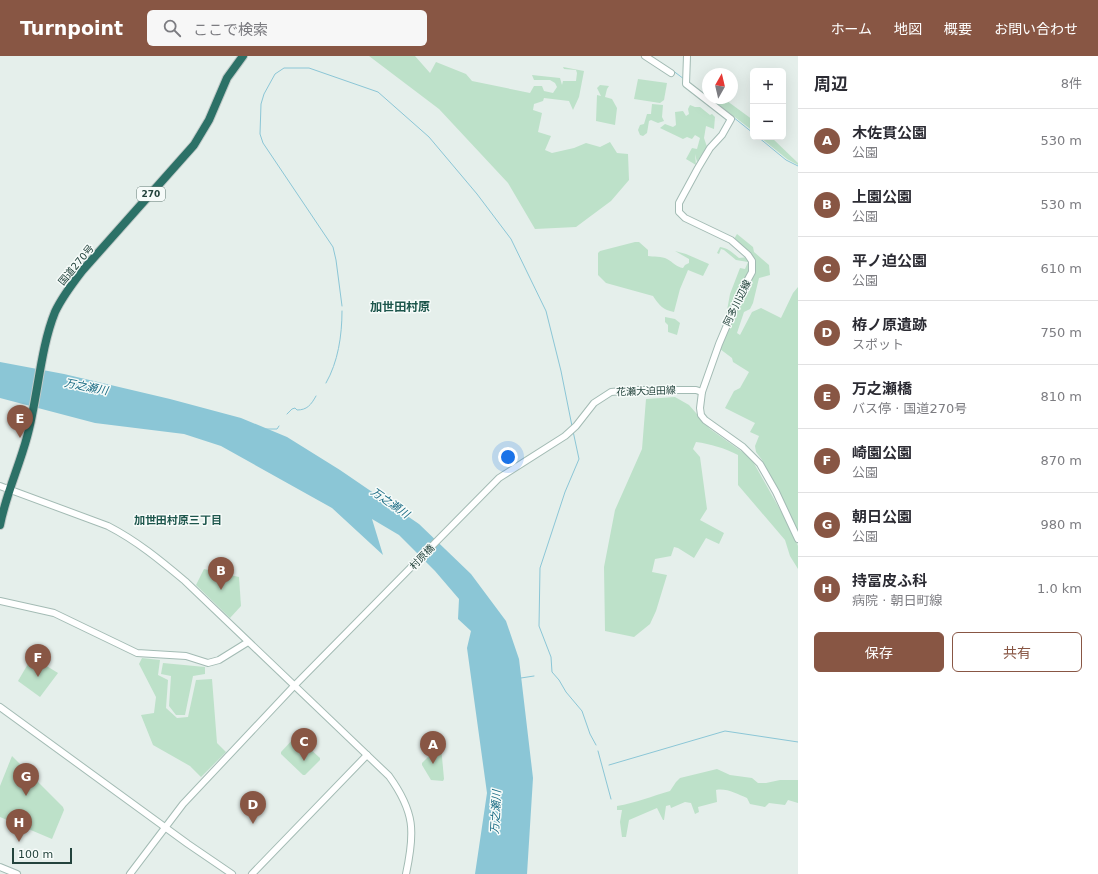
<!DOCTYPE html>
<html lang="ja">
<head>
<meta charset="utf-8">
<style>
	body { margin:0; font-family:"DejaVu Sans","Noto Sans JP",sans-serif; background:#f7f7f7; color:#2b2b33 }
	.controls { position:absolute; right:12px; top:12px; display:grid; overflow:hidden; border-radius:6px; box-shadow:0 4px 16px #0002 }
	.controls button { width:36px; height:36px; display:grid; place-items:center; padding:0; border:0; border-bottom:1px solid #e1e1e2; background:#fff; color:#2b2b33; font:20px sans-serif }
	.compass { position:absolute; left:702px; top:12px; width:36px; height:36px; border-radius:50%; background:#fff; box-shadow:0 4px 16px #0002; rotate:8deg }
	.scale { position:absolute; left:12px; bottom:10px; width:60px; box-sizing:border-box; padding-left:4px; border:2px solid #23433c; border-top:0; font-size:11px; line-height:14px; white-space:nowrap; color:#23433c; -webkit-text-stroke:3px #f6fbf9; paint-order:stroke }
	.you { position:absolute; left:508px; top:401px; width:14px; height:14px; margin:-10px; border:3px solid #fff; border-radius:50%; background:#1a73e8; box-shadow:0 0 0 6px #1a73e833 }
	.badge { display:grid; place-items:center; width:26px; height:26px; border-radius:50%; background:#885644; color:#fff; font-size:13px; font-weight:700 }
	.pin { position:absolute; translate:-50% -33px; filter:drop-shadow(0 1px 2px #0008) }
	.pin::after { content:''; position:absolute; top:21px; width:14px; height:12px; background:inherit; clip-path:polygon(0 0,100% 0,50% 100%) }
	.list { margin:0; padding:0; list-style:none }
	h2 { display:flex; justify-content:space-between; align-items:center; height:52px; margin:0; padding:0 16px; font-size:17px }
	h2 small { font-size:13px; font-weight:400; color:#7c7c81 }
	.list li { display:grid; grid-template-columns:26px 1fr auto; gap:12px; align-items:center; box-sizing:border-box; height:64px; padding:0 16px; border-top:1px solid #e1e1e2 }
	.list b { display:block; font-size:15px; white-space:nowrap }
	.list p { margin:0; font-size:13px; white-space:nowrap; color:#7c7c81 }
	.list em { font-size:13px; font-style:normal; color:#7c7c81 }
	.actions { display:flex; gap:8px; padding:12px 16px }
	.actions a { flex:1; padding:9px 0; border:1px solid #885644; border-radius:6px; text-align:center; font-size:14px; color:#885644 }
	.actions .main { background:#885644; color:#fff }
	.icon { flex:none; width:22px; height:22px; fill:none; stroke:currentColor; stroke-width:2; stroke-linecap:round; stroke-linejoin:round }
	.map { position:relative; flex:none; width:798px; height:818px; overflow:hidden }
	header { display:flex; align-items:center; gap:24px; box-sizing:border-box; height:56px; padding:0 20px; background:#885644; color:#fff }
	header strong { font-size:19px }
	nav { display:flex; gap:22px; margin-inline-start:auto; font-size:14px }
	.search { width:280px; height:36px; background:#f7f7f7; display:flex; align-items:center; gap:10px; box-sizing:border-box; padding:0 14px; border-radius:6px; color:#7c7c81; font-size:15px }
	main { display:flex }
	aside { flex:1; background:#fff }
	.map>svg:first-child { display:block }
	.green { fill:#bde1c9 }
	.water { fill:#8bc6d6 }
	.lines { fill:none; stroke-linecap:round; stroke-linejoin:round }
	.stream { stroke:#8bc6d6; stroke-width:1 }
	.secondary-casing { stroke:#a3bbb4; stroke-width:8 }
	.highway-casing { stroke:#c1cac8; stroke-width:10 }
	.secondary { stroke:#fff; stroke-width:6 }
	.highway { stroke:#2c7167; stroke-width:8 }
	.labels { text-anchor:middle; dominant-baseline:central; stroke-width:3; stroke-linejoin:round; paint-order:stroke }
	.shield { fill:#f6fbf9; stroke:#627a75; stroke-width:1 }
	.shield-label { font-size:9px; font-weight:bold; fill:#23433c }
	.street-label { font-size:10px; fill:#23433c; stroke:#f6fbf9 }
	.water-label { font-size:11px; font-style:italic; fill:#186a83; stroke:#f6fbf9 }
	.neighbourhood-label { font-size:11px; font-weight:bold; fill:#1d564c; stroke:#f6fbf9 }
	.quarter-label { font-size:12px; font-weight:bold; fill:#1d564c; stroke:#f6fbf9 }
</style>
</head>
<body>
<header>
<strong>Turnpoint</strong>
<div class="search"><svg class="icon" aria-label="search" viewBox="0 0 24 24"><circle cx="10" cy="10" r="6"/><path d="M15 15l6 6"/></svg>ここで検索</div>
<nav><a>ホーム</a><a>地図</a><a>概要</a><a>お問い合わせ</a></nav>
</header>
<main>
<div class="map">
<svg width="798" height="818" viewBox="0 0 798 818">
	<rect width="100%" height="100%" fill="#e5efeb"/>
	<g class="green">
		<path d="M369 0H415L430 17 436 6 466 18 472 25 530 37 534 30H542L544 35 553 37 557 31 555 27 550 24H534L532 19 560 22 562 29 563 25H576L577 17 576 14 564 13 563 11 584 15 579 41 573 54 569 45 544 42 543 45 534 48 533 54 542 57 538 76 551 80 545 94 552 97 574 92 586 87 600 91 610 86 617 97 628 98 629 124 611 145 576 171 535 173 508 127 439 53Z"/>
		<path d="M638 23 667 27 664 44 660 47 634 43Z"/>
		<path d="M600 29 609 30 607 33 605 41 612 43 617 52 615 69 596 65 597 39 601 40 597 32Z"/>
		<path d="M710 42H723L753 64V75Z"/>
		<path d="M652 48 663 49 662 61 664 65 658 67 651 64 649 65 647 77 643 80 640 79 638 74 640 69 644 68 647 58H651Z"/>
		<path d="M690 49 695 51H700L710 59 712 58 715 61 714 73 706 70 704 82 707 91 697 106 695 98 696 109 686 103 692 92 697 93 700 82 695 79 692 83 687 81 683 83 660 72 665 68 673 71 676 69 675 56 683 55 686 60 689 58 688 53Z"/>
		<path d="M760 81H771L798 107V109L787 103Z"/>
		<path d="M737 178 753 191 754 196 769 209 770 219 759 222 753 247 750 253 744 256 737 277 740 279 752 256 761 252 781 262 793 237 798 231V477L786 449 762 404 756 396 755 390 759 380 750 376 755 367 725 352 734 335 740 332 749 316 733 306 732 302 720 293 730 238 740 212 745 213 748 206 736 204 724 194 721 193 719 198 717 197 720 191C728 192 733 197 739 202L748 201 749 197 734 183Z"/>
		<path d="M635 186H639L648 194V200C653 201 662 200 667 203 673 206 676 211 683 212L685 209 689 207V203L675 195 686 198 709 208 703 220 688 214 680 233 674 256C663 254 659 249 653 240L606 227 598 219V197L600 195Z"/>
		<path d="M665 261 675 263 680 267 677 279 668 276V269L665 266Z"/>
		<path d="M675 341 689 349 710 373 751 402 792 475 798 490V513L790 500 785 484 738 429V399C724 392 711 388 696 386L693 393 700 401 707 453 700 464 724 477 719 488 706 482 694 502 678 492 674 491 671 500 655 503 652 516 667 519 656 555 650 568 634 581 605 575 604 511 615 454 642 393 646 343Z"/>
		<path d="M204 513 239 521 241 550 230 562 196 529Z"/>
		<path d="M32 601 58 617 40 641 18 625Z"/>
		<path d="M142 602 160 604 158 619 168 624 166 652 177 662 188 661 196 624 212 623 217 687 226 696 201 721 190 710 153 689 141 659 154 657 156 641 139 608Z"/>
		<path d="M163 607 205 611V618L193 620 185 659H176L169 650 171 620 161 618Z"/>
		<path d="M295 681H297L320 702V704L305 719H303L281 698V696Z"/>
		<path d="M439 690H441L444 723 443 725 431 724 422 709V707Z"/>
		<path d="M12 700 63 751 64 754 52 783 0 761V730Z"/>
		<path d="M717 713 730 719 752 722 758 727H766L780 724H798V747L788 744 785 749 769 747 765 751 750 748 747 742C737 738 727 732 716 734L717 746 698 751 699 756 695 758 691 747 685 746 671 752 670 749 666 750 664 764H663L657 752 629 764 626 781H622L620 766 622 754H617V750C636 747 652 740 670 735L676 726 680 722Z"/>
	</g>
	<path class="water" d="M0 306 64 318 170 343 241 362 287 381 340 414 419 468 471 518 506 565 519 603 533 722 527 818H475L487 737 467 592 471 575 458 563 459 543 435 515 399 479 372 463 383 499 332 452 221 390 184 378 95 367 0 342Z"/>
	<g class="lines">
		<g class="stream">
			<path d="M651 0 664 9"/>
			<path d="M672 14 684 23"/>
			<path d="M733 61 753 77"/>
			<path d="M758 81 786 104 798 110"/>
			<path d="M342 250 336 204 333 191 263 87 260 78 261 48 264 38 275 18 284 12H309L378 36 429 81 477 138 511 183 546 255 561 315 572 370"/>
			<path d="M326 327C338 306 342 280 342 255"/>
			<path d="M287 358 292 353 295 352 297 354C307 354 311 349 316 340"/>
			<path d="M266 373H277L279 370"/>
			<path d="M573 375 579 403 565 436 540 512 539 570 551 601 552 616 559 624 566 636 582 655 590 678 596 689"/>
			<path d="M521 622 534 620"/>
			<path d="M598 695 611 743"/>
			<path d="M609 709 725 675 798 686"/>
		</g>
		<defs>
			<g id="secondary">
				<path d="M645 0 671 17"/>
				<path d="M687 0 686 28 731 63 722 79 710 92 698 112 679 147V156L685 162 731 184 748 199 752 205V216L741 236 719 288 702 336 700 352 701 359 705 364 743 391 760 408 776 436 798 483"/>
				<path d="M0 430 108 470C137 485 160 504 185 525L389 720C415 756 415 776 406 818"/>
				<path d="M0 545 54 557 137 597 186 600 208 607 219 604 248 586"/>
				<path d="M0 651 188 788 232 818"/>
				<path d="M0 811 17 818"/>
				<path d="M130 818 183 748 294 630 499 422 565 380 576 370 594 347 611 336 633 334H696L702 336"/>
				<path d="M252 818 367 699"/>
			</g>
			<path id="highway" d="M0 469C6 438 19 411 27 381 38 341 40 293 55 256 62 241 72 228 82 215L194 89 209 64 227 22 243 0"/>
		</defs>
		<use href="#secondary" class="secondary-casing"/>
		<use href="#highway" class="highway-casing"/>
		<use href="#secondary" class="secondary"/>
		<use href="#highway" class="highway"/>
	</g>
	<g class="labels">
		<rect class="shield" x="137" y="131" width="28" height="14" rx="3"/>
		<g class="shield-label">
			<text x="151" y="138">270</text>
		</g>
		<g class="street-label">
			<text transform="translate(76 209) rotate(-50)">国道270号</text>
			<text transform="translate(737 247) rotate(-64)">阿多川辺線</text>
			<text transform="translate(646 335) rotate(-2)">花瀬大迫田線</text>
			<text transform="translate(422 501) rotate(-46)">村原橋</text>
		</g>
		<g class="water-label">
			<text transform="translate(86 331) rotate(11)">万之瀬川</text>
			<text transform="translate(390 447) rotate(35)">万之瀬川</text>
			<text transform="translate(496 756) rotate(-87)">万之瀬川</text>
		</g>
		<g class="neighbourhood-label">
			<text x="178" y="464">加世田村原三丁目</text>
		</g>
		<g class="quarter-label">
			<text x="400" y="251">加世田村原</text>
		</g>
	</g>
</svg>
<div class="controls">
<button>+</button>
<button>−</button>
</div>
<svg class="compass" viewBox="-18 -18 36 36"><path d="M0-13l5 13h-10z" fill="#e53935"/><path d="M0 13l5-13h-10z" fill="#7c7c81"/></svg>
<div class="scale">100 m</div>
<div class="you"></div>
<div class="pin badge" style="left:433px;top:708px">A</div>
<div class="pin badge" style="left:221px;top:534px">B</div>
<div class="pin badge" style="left:304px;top:705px">C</div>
<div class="pin badge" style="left:253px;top:768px">D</div>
<div class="pin badge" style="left:20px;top:382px">E</div>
<div class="pin badge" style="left:38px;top:621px">F</div>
<div class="pin badge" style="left:26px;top:740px">G</div>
<div class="pin badge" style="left:19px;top:786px">H</div>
</div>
<aside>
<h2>周辺<small>8件</small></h2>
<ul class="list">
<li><span class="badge">A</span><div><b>木佐貫公園</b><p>公園</p></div><em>530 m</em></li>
<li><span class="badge">B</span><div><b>上園公園</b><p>公園</p></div><em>530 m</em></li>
<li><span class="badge">C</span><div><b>平ノ迫公園</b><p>公園</p></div><em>610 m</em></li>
<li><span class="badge">D</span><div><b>栫ノ原遺跡</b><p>スポット</p></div><em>750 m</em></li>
<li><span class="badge">E</span><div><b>万之瀬橋</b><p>バス停 · 国道270号</p></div><em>810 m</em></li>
<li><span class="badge">F</span><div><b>崎園公園</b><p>公園</p></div><em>870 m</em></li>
<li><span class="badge">G</span><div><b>朝日公園</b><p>公園</p></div><em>980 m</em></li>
<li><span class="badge">H</span><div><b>持冨皮ふ科</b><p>病院 · 朝日町線</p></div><em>1.0 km</em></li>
</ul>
<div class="actions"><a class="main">保存</a><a>共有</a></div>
</aside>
</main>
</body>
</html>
